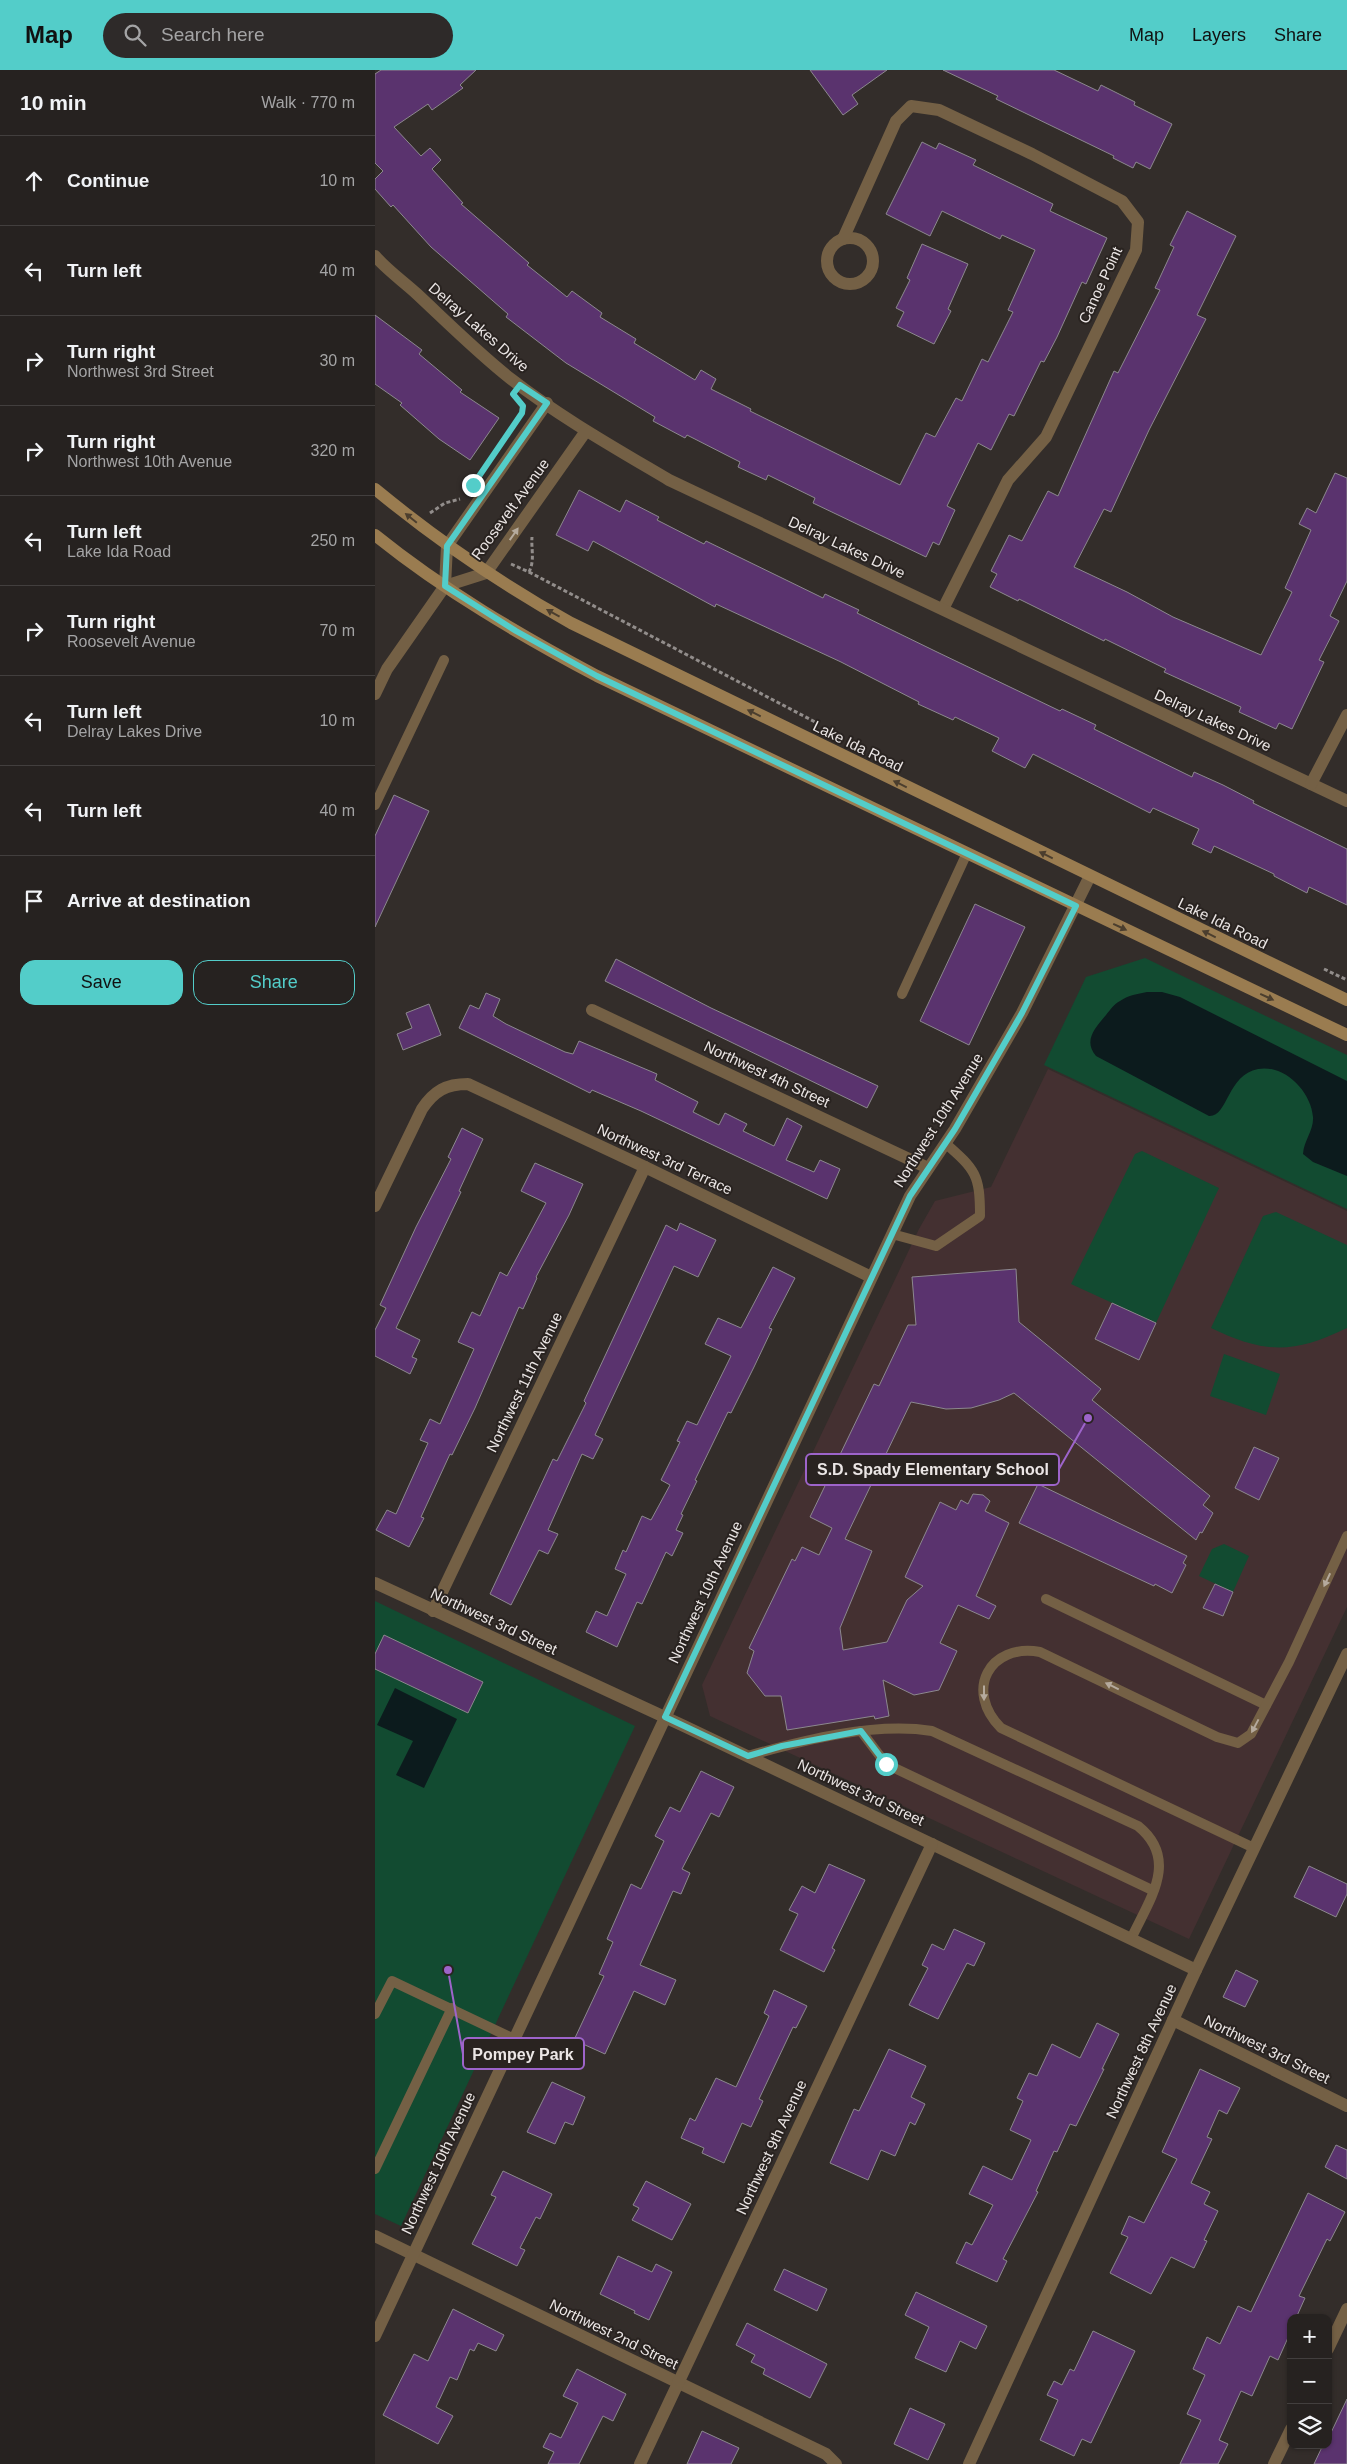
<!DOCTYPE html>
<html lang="en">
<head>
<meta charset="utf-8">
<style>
	body { margin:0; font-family:Arial,sans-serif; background:#2e2a29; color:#f1f3f6 }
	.controls { position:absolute; right:15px; bottom:15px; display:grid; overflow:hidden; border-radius:10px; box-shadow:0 1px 4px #0004 }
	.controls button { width:45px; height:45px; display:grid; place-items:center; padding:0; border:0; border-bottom:1px solid #423f3e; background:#262220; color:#f1f3f6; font:25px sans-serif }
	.stop { position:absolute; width:15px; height:15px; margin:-11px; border:4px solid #53cdc9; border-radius:50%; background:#fff }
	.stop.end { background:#53cdc9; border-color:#fff; box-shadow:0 1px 5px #0008 }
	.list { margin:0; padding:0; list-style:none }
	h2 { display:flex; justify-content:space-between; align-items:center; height:65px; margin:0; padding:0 20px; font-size:21px }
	h2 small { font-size:16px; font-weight:400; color:#a4a4a5 }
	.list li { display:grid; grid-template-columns:32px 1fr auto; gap:15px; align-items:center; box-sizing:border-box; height:90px; padding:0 20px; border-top:1px solid #423f3e }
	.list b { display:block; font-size:19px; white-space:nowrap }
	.list p { margin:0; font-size:16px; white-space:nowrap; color:#a4a4a5 }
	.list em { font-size:16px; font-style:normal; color:#a4a4a5 }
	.actions { display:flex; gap:10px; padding:15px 20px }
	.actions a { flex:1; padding:11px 0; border:1px solid #53cdc9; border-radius:15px; text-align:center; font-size:18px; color:#53cdc9 }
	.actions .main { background:#53cdc9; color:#111 }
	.icon { flex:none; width:28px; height:28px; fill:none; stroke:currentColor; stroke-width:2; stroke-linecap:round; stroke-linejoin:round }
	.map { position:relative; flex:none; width:972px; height:2394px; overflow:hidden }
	header { display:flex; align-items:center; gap:30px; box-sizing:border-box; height:70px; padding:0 25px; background:#53cdc9; color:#111 }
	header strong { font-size:24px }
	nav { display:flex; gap:28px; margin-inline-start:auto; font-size:18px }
	.search { width:350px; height:45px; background:#2e2a29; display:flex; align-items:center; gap:12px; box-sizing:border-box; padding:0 18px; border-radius:28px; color:#a4a4a5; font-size:19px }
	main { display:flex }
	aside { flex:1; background:#262220 }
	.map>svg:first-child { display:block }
	.education { fill:#443031 }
	.green { fill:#124b31 }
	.water { fill:#0c1b1d }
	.building { fill:#5a336e; stroke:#8c888e }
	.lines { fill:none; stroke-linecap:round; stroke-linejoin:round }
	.path { stroke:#928d8b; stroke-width:3; stroke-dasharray:4 2.5; stroke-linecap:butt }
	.lane { stroke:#746045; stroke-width:10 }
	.street { stroke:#746045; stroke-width:12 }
	.secondary { stroke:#9a7c50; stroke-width:12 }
	.oneway { fill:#4b3e2e }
	.oneway2 { fill:#b5aa9d }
	.route { stroke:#53cdc9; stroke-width:6 }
	.labels { text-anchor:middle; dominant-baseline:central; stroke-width:4; stroke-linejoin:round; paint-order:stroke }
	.street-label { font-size:15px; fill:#ebe6e5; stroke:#292320 }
	.leader { fill:none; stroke:#9d64ca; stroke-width:2 }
	.callout-dot { fill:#9d64ca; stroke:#292320; stroke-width:2 }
	.callout { fill:#292320; stroke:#9d64ca; stroke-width:2 }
	.callout-label { font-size:16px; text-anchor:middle; font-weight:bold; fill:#ebe6e5 }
</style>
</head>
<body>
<header>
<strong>Map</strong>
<div class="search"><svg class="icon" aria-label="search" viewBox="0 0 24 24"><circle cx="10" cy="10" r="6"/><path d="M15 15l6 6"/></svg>Search here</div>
<nav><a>Map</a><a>Layers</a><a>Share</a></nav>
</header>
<main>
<aside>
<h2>10 min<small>Walk · 770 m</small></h2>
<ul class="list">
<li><svg class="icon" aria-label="ahead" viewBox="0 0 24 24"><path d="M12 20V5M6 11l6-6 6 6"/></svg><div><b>Continue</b></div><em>10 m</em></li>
<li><svg class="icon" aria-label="left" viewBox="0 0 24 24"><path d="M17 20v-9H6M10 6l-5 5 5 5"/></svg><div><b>Turn left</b></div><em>40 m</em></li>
<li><svg class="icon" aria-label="right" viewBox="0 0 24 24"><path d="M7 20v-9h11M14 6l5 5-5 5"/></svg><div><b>Turn right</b><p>Northwest 3rd Street</p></div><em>30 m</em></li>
<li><svg class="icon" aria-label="right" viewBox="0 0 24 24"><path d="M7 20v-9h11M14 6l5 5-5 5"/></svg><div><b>Turn right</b><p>Northwest 10th Avenue</p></div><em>320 m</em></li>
<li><svg class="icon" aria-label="left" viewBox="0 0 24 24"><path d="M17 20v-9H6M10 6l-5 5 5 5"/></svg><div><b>Turn left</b><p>Lake Ida Road</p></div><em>250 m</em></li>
<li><svg class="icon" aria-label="right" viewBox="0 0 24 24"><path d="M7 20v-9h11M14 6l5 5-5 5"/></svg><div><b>Turn right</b><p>Roosevelt Avenue</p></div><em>70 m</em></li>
<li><svg class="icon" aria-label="left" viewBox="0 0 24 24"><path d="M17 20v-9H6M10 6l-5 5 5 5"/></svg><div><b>Turn left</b><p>Delray Lakes Drive</p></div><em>10 m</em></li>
<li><svg class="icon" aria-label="left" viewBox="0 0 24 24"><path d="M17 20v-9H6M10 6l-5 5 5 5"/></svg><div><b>Turn left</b></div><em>40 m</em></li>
<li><svg class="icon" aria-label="arrive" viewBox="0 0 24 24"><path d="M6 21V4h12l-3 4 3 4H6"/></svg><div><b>Arrive at destination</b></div></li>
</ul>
<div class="actions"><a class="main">Save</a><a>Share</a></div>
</aside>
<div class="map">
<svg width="972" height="2394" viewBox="0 0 972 2394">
	<rect width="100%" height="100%" fill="#332d2a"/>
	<path class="education" d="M673 999 972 1141V1537L814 1869 335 1646 327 1615 544 1159 560 1131 616 1117Z"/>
	<g class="green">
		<path d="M770 888 972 985V1139L669 995 711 907Z"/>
		<path d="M767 1081 844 1118 781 1253 696 1214 760 1084Z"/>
		<path d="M901 1142 972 1175V1258C918 1284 890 1284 836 1258L888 1146Z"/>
		<path d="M849 1284 905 1304 891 1345 835 1326Z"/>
		<path d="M849 1474 874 1486 858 1522 824 1506 837 1479Z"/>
		<path d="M0 1531 260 1656 26 2156 0 2144Z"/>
	</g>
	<g class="water">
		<path d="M772 922H787L805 927 972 1011V1106L938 1092 928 1084C929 1070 939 1060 938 1047 936 1022 910 994 883 999 852 1005 853 1047 834 1046L721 986C708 971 720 958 731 945 735 940 739 934 745 931 754 925 762 924 772 922Z"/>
		<path d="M20 1618 82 1649 49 1718 21 1705 38 1671 2 1655Z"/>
	</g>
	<g class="building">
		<path d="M6 0H101L85 15 88 18 57 40 53 34 19 57 46 86 55 78 66 90 57 99 88 133 86 134 154 193 152 195 192 227 197 221 227 243 225 247 261 269 259 273 320 310 326 300 341 309 336 319 376 339 375 341 525 415 551 363 560 367 581 328 587 331 607 289 613 292 638 242 633 240 660 180 627 165 625 169 567 141 555 166 511 144 547 72 561 79 564 73 601 90 598 95 678 134 675 141 732 168 711 214 707 212 682 267 669 292 666 291 639 346 634 344 616 380 603 373 572 436 580 440 564 475 558 472 551 487 438 433 440 428 393 405 391 410 363 397 365 392 312 365 310 368 278 351 280 347 191 293 131 247 133 244 56 177 18 135 16 137 0 119V109L8 101 0 93V4Z"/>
		<path d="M435 0H512L477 25 483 34 468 45Z"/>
		<path d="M568 0H679L723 21 726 15 760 32 759 35 797 54 775 99 761 92 758 98 738 88 739 86 621 29 623 26Z"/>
		<path d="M812 141 861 166 822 245 831 249 774 360 736 442 729 439 699 497 752 522 798 547 886 585 917 522 910 518 936 460 924 454 932 438 941 443 960 403 972 408V511L955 546 964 551 944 590 949 592 917 659 904 653 901 659 864 642 866 637 789 602 791 599 730 569 729 571 644 529 643 531 615 517 622 504 616 501 634 465 647 471 673 421 683 426 739 301 743 303 785 220 780 218 799 177 795 175Z"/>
		<path d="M547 174 593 194 573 239 576 241 559 274 522 256 529 242 521 238 535 210 532 208Z"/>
		<path d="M0 245 47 280 44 284 87 320 85 322 124 348 95 390 64 369 25 335 27 333 0 314Z"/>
		<path d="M204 420 245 442 251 430 284 447 282 450 329 474 331 471 448 528 450 524 484 540 482 543 562 582 685 641 687 639 721 655 719 659 817 707 819 702 848 715 879 731 878 733 972 779V835L934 817 932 823 899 806V804L839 776 836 783 817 774 824 759 778 738 775 743 658 684 650 698 617 681 624 668 580 647 578 650 543 634 544 632 466 592 341 534 340 537 218 471 213 481 181 465Z"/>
		<path d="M19 725 54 741 0 857V766Z"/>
		<path d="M600 834 650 857 594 975 545 951Z"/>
		<path d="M241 889 336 938 503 1016 492 1038 230 911Z"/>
		<path d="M111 923 125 929 118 946 131 954 190 982 198 984 204 971 282 1004 280 1010 323 1032 318 1042 344 1055 350 1043 372 1054 368 1061 399 1076 412 1048 427 1056 411 1090 439 1102 445 1090 465 1099 452 1129 266 1041 217 1020 215 1023 84 958 95 935 104 939Z"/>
		<path d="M54 934 66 965 28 980 22 964 37 958 31 943Z"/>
		<path d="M87 1058 108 1069 84 1121 86 1122 21 1258 45 1270 37 1287 42 1289 35 1304 0 1286V1260L11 1238 5 1235 41 1157 76 1089 73 1087Z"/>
		<path d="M160 1093 208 1114 194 1145 161 1207 162 1208 148 1239 144 1237 100 1338 77 1385 75 1384 46 1447 49 1448 34 1477 1 1460 12 1440 21 1444 53 1373 45 1370 55 1349 65 1354 99 1279 83 1272 97 1242 105 1246 125 1202 132 1206 171 1133 146 1121Z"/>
		<path d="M305 1153 341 1170 323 1207 299 1196 220 1365 228 1369 218 1389 207 1384 173 1460 183 1464 173 1484 164 1480 136 1535 115 1524 178 1389 182 1391 211 1333 209 1331 291 1155 302 1161Z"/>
		<path d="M398 1197 420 1208 394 1258 397 1259 379 1297 356 1343 353 1342 320 1410 322 1411 306 1444 308 1445 301 1460 308 1463 297 1486 291 1482 267 1534 262 1532 242 1577 211 1562 221 1541 232 1546 251 1504 240 1499 248 1480 251 1482 267 1446 276 1450 295 1415 286 1410 305 1372 302 1371 312 1351 322 1355 356 1286 330 1274 343 1248 366 1258Z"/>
		<path d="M641 1199 644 1252 726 1319 717 1330 835 1426 828 1435 838 1443 827 1463 825 1462 821 1470 639 1323 624 1330 596 1338 571 1339 536 1332 470 1469 497 1481 465 1558 468 1580 512 1572 532 1530 548 1516 530 1507 565 1432 581 1440 586 1430 593 1434 598 1424 608 1425 615 1431 610 1441 634 1453 601 1526 621 1536 614 1549 583 1535 565 1573 582 1581 564 1620 539 1625 508 1610 514 1646 500 1649 499 1646 412 1660 406 1626H390L372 1603 379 1581 374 1578 417 1489 420 1491 427 1477 444 1485 457 1458 435 1447 499 1314 504 1316 533 1255H541L537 1207Z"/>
		<path d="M737 1233 781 1253 764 1290 720 1269Z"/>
		<path d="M879 1377 904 1388 884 1430 860 1418Z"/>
		<path d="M663 1414 812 1486 808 1493 811 1495 797 1523 780 1514 779 1516 644 1453Z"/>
		<path d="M840 1514 858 1522 848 1546 828 1538Z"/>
		<path d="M9 1565 108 1612 93 1643 0 1599V1584Z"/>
		<path d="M326 1701 359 1717 344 1747 336 1743 307 1799 315 1803 306 1824 298 1821 265 1895 301 1910 290 1935 259 1921 230 1984 199 1970 229 1906 224 1904 238 1872 232 1869 256 1814 266 1819 289 1771 280 1766 295 1737 305 1742Z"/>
		<path d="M454 1794 490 1810 457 1878 460 1880 449 1902 405 1880 423 1844 414 1840 427 1816 440 1823Z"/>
		<path d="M934 1796 972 1814V1824L961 1847 919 1827Z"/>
		<path d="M579 1859 610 1873 599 1896 592 1893 563 1949 534 1935 553 1898 547 1895 557 1874 569 1880Z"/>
		<path d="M861 1900 883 1911 870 1937 848 1927Z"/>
		<path d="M399 1920 432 1936 421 1958 418 1957 384 2029 388 2031 376 2057 367 2053 349 2093 327 2083 329 2078 306 2068 315 2048 320 2051 341 2008 361 2017 394 1946 389 1943Z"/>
		<path d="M722 1953 744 1964 727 1999H729L701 2056 695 2054 682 2082 679 2081 661 2121 663 2122 628 2189 632 2191 622 2212 581 2193 591 2172 597 2175 618 2135 594 2124 608 2096 637 2110 656 2070 635 2060 648 2031 642 2028 654 2003 662 2006 677 1974 705 1988Z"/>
		<path d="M514 1979 551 1996 536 2027 550 2034 540 2055 535 2052 520 2086 506 2080 493 2110 455 2093 479 2039 484 2041Z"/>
		<path d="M825 1999 865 2018 852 2044 844 2040 832 2067 837 2069 816 2113 835 2122 829 2134 843 2141 829 2170 832 2171 819 2198 796 2187 776 2224 735 2203 753 2167 746 2164 754 2146 769 2153 802 2089 787 2082Z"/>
		<path d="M177 2012 210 2027 198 2055 190 2052 180 2074 152 2062Z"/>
		<path d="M961 2075 972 2080V2109L950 2097Z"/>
		<path d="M128 2101 177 2124 165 2149 161 2147 145 2178 150 2180 142 2196 97 2174 121 2127 116 2125Z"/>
		<path d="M271 2111 316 2134 297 2170 257 2150 264 2138 258 2135Z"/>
		<path d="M933 2123 970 2142 955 2171 952 2169 924 2226 930 2228 921 2248H916V2261L903 2290 895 2286 877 2326 866 2321 844 2370 853 2374 843 2394H805L826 2350 812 2344 830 2305 818 2299 832 2267 845 2274 863 2236 876 2242Z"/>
		<path d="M243 2186 277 2202 281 2194 297 2202 274 2250 259 2243 260 2241 225 2224Z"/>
		<path d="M409 2199 452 2219 442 2241 399 2220Z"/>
		<path d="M541 2222 612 2256 601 2279 585 2271 571 2302 540 2288 554 2257 530 2245Z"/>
		<path d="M78 2239 129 2265 121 2281 103 2273 99 2281 95 2279 82 2310 75 2307 61 2337 78 2346 63 2374 8 2345 39 2284 53 2291Z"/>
		<path d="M372 2253 452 2294 435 2328 388 2304 390 2299 376 2292 380 2285 361 2275Z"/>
		<path d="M718 2261 760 2281 716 2373 707 2369 699 2386 665 2370 683 2330 672 2325 679 2311 687 2315 695 2299 699 2301Z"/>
		<path d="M202 2299 251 2324 238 2351 228 2346 204 2394H173L179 2382 168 2377 175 2363 186 2368 203 2333 188 2326Z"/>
		<path d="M972 2329V2394H939L948 2375H953V2369Z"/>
		<path d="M535 2338 570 2354 553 2390 519 2374Z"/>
		<path d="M327 2361 364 2378 356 2394H312Z"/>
	</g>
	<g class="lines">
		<g class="path">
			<path d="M55 443 70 433 85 429"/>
			<path d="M136 494 154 502C160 490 156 479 157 467"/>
			<path d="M154 502 444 654"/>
			<path d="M949 899 972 910"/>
		</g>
		<g class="lane">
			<path d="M0 735 69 590"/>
			<path d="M527 924 592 783"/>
			<path d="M517 1164 561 1176 605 1146C605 1105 601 1100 570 1073"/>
			<path d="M671 1529 891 1635"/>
			<path d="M486 1661 511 1694 777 1820"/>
			<path d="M373 1686C429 1670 499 1652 557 1661L763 1756C805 1790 774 1830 756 1869"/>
			<path d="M879 1778 626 1658C589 1621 614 1573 665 1582L842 1667 863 1673 876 1664 914 1592 972 1466"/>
			<path d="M0 1944 17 1911 139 1969"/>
			<path d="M0 2099 77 1938"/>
		</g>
		<g class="street">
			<circle cx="475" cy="191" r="23"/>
			<path d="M468 169 521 51 536 36 564 40 657 84 747 131 763 152 761 180 671 367 633 410 568 539"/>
			<path d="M0 186C13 201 28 211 42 224 73 253 103 283 136 309 185 347 240 378 294 410L972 731"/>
			<path d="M70 516 111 503 211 361"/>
			<path d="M0 624 12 599 70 516 72 476 172 333"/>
			<path d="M936 714 972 645"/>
			<path d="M217 940 553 1098"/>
			<path d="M0 1136 47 1039C59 1021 71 1014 93 1014L270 1097 496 1207"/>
			<path d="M0 1513 309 1656 821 1900"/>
			<path d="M58 1541 270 1097"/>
			<path d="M798 1950 972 2036"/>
			<path d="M0 2166 451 2384 461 2394"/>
			<path d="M0 2266 535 1126 580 1059 647 943 715 806"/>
			<path d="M953 2279 972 2239"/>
			<path d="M265 2394 557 1774"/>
			<path d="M594 2394 821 1900 972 1584"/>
			<path d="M899 2394 916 2359"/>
		</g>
		<g class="secondary">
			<path d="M0 419C62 470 126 514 196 553L972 930"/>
			<path d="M0 465C68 520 145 565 222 606L972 965"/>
		</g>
	</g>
	<defs><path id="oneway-solid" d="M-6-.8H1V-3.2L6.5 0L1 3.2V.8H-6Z" transform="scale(1.25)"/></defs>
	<g class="oneway">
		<use href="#oneway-solid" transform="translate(36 448) rotate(-141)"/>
		<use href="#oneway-solid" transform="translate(178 543) rotate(-151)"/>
		<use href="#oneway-solid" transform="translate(379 643) rotate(-154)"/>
		<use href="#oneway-solid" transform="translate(525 714) rotate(-154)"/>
		<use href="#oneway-solid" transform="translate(671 785) rotate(-154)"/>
		<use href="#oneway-solid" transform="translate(745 857) rotate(25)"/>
		<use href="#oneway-solid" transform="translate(834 864) rotate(-154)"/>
		<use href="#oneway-solid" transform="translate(892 927) rotate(25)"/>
	</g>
	<g class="oneway2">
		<use href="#oneway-solid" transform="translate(139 464) rotate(-55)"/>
		<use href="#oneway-solid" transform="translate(952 1510) rotate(115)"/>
		<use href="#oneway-solid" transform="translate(737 1616) rotate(-154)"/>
		<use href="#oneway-solid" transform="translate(609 1623) rotate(90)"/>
		<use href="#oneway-solid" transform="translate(880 1656) rotate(118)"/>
	</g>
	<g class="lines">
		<path class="route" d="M98 415 147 343 148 336 138 324 145 315 172 333 72 476 70 516 141 561 222 606 701 836 647 943 580 1059 535 1126 290 1647 373 1686 407 1676 486 1661 511 1694"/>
	</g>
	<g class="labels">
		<g class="street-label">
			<text transform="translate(725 215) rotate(-65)">Canoe Point</text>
			<text transform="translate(104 257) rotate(41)">Delray Lakes Drive</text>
			<text transform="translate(135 439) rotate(-54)">Roosevelt Avenue</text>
			<text transform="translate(472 477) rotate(25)">Delray Lakes Drive</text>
			<text transform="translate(838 650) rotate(25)">Delray Lakes Drive</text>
			<text transform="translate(483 676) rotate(26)">Lake Ida Road</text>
			<text transform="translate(848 853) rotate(26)">Lake Ida Road</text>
			<text transform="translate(392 1004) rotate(25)">Northwest 4th Street</text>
			<text transform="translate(563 1050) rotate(-58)">Northwest 10th Avenue</text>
			<text transform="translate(290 1089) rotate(25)">Northwest 3rd Terrace</text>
			<text transform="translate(149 1312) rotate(-64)">Northwest 11th Avenue</text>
			<text transform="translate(330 1522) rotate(-65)">Northwest 10th Avenue</text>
			<text transform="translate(119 1551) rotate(25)">Northwest 3rd Street</text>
			<text transform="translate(486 1722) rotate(25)">Northwest 3rd Street</text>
			<text transform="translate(892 1979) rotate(26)">Northwest 3rd Street</text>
			<text transform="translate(766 1981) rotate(-65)">Northwest 8th Avenue</text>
			<text transform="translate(396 2077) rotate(-65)">Northwest 9th Avenue</text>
			<text transform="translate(63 2093) rotate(-65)">Northwest 10th Avenue</text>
			<text transform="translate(239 2264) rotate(26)">Northwest 2nd Street</text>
		</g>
	</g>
	<path class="leader" d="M713 1348L684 1399M73 1900L88 1984"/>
	<g class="callout-dot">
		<circle cx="713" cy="1348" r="5"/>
		<circle cx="73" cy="1900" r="5"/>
	</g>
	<g class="callout">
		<rect x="431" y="1384" width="253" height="31" rx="5"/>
		<rect x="88" y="1968" width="121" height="31" rx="5"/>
	</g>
	<g class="callout-label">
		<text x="558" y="1405">S.D. Spady Elementary School</text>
		<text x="148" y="1990">Pompey Park</text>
	</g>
</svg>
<div class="controls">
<button>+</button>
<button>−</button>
<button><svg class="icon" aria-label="layers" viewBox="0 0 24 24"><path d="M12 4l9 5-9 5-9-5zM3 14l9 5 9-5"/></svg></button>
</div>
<div class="stop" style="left:511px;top:1694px"></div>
<div class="stop end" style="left:98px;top:415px"></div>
</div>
</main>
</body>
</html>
